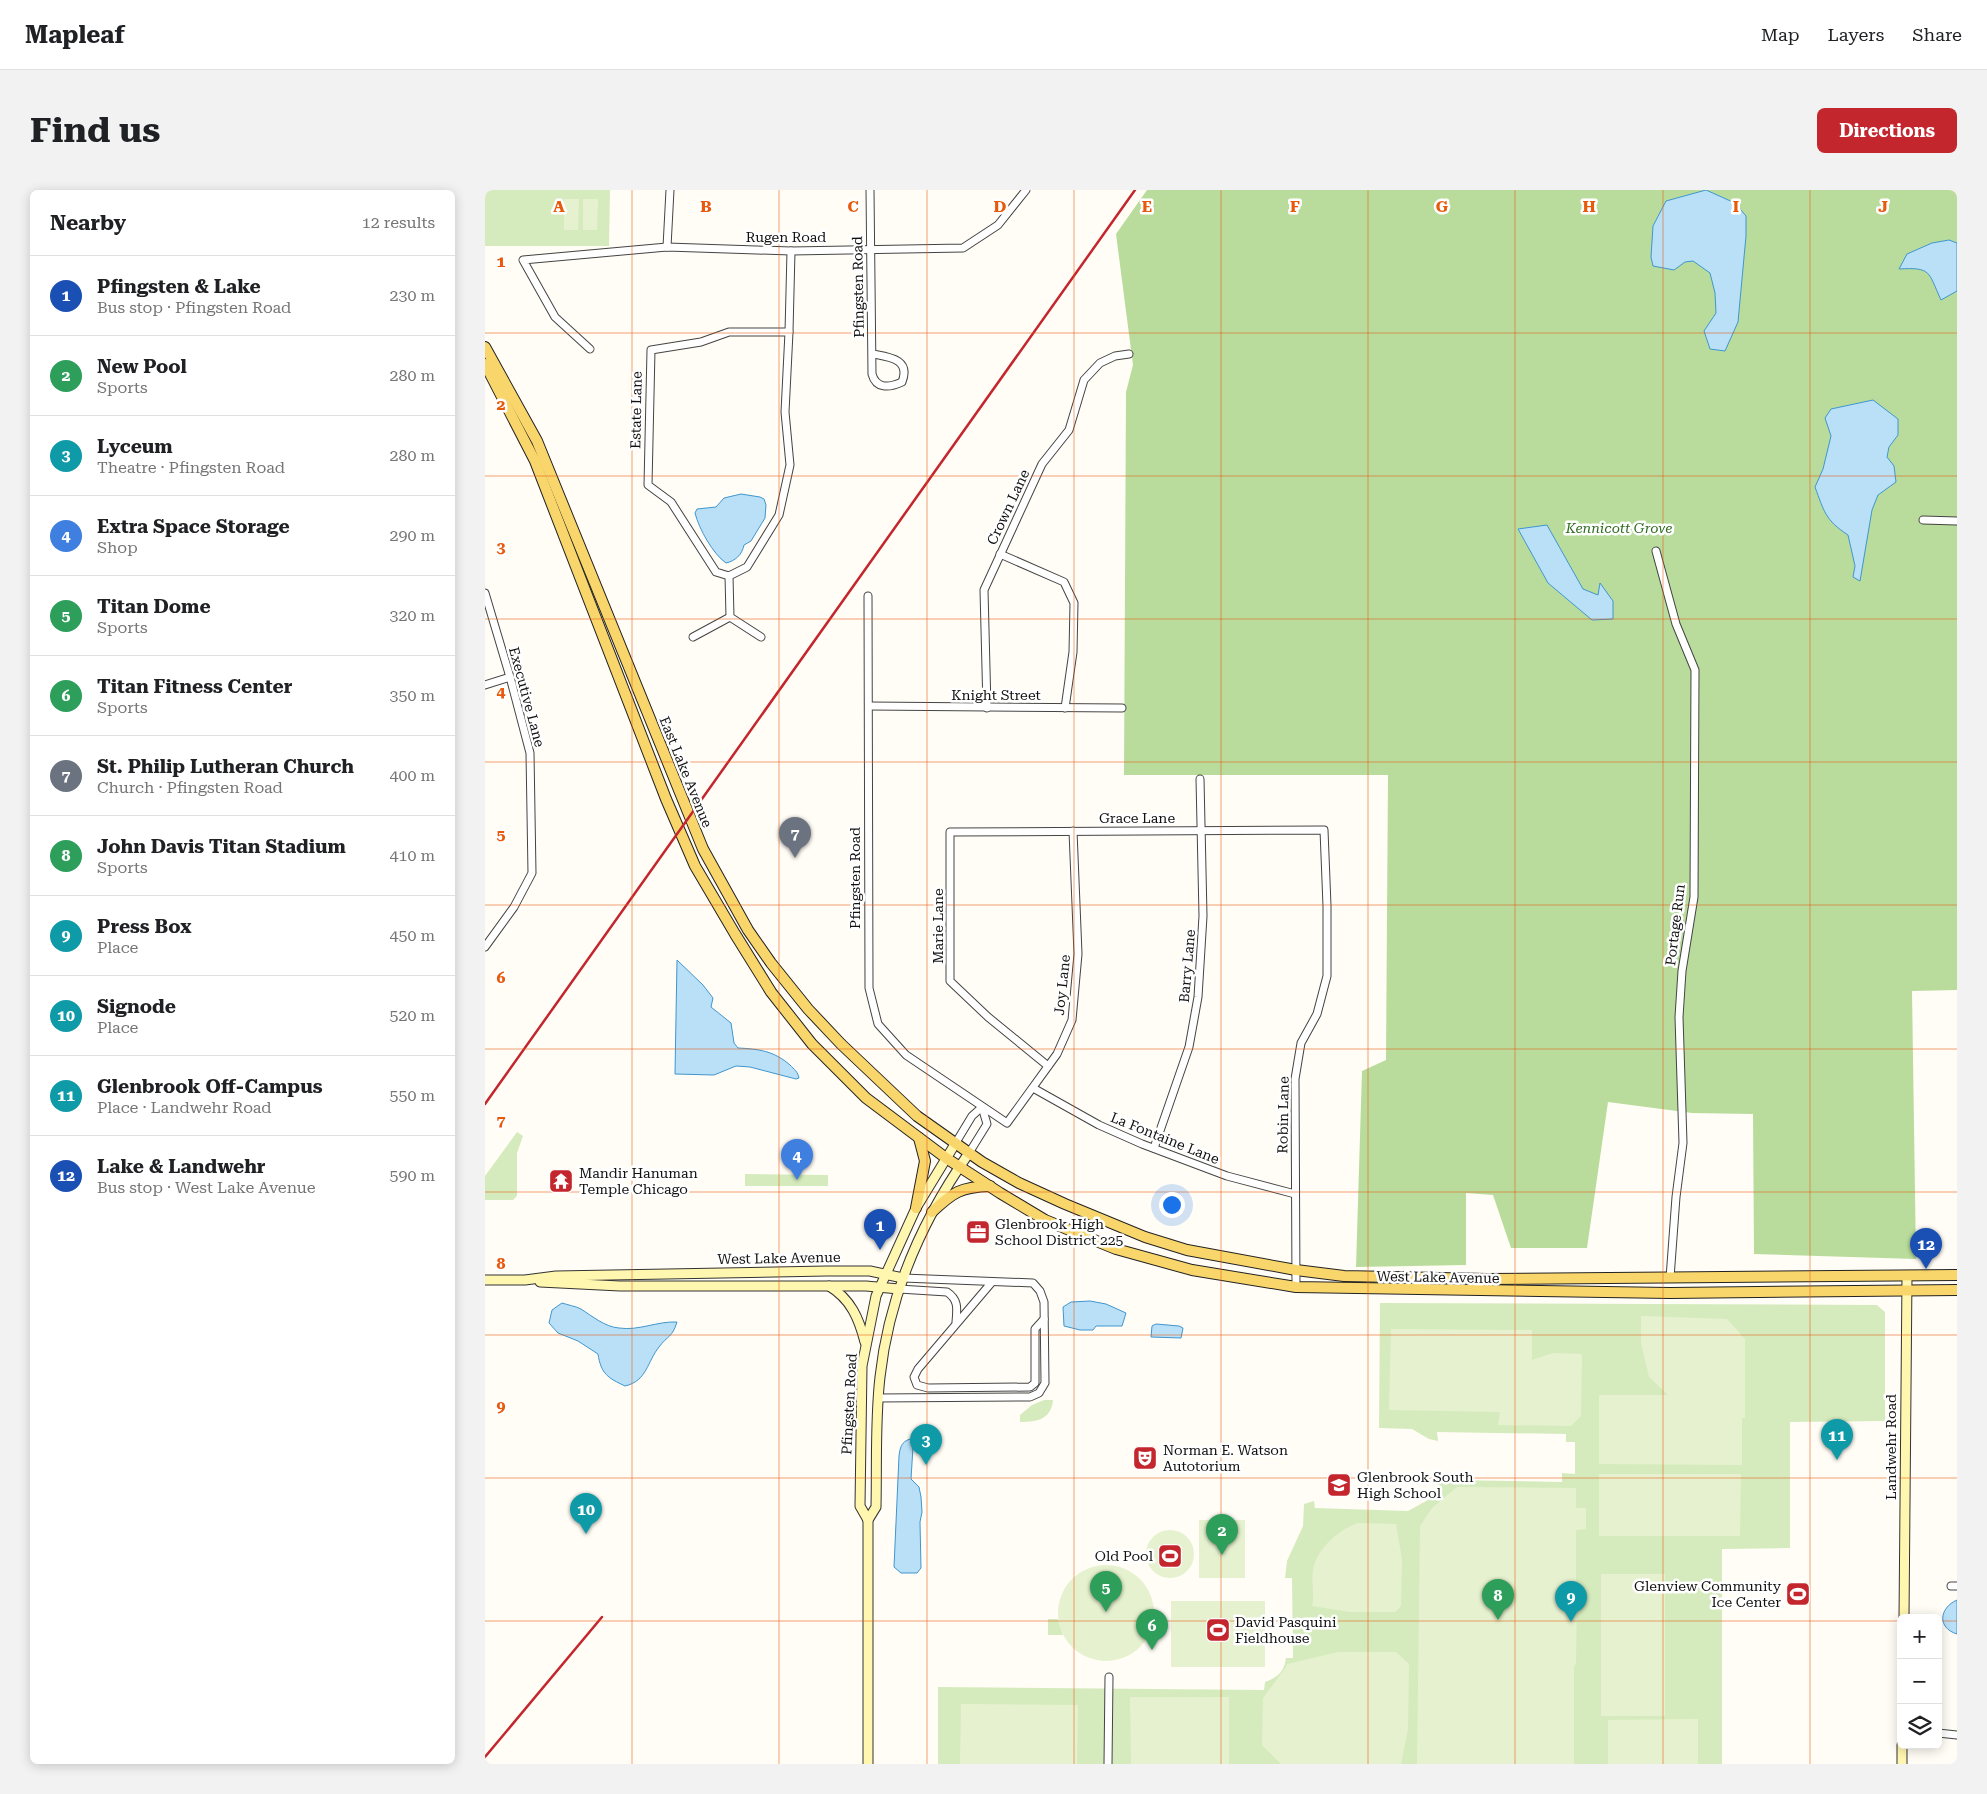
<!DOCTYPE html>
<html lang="en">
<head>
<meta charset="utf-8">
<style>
	body { margin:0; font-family:"Roboto Serif",serif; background:#f2f2f2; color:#202124 }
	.controls { position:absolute; right:15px; bottom:15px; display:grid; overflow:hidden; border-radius:8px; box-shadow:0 2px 12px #0003 }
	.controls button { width:45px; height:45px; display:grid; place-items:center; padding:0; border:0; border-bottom:1px solid #e0e0e0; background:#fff; color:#202124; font:25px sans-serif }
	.you { position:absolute; left:686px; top:1014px; width:18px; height:18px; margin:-12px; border:4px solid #fff; border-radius:50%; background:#1a73e8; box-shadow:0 0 0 8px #1a73e833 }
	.badge { display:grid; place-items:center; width:32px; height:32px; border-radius:50%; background:#c4262e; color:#fff; font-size:16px; font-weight:700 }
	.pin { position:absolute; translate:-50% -41px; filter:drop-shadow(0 1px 2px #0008) }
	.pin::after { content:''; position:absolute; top:26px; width:18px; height:15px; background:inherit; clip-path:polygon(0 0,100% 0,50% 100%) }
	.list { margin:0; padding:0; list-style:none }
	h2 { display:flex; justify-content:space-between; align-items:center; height:65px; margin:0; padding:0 20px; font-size:21px }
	h2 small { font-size:16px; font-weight:400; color:#757577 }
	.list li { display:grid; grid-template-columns:32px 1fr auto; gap:15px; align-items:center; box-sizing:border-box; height:80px; padding:0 20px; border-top:1px solid #e0e0e0 }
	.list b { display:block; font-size:19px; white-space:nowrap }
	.list p { margin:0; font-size:16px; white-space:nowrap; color:#757577 }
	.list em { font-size:16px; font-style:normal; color:#757577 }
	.icon { flex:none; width:28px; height:28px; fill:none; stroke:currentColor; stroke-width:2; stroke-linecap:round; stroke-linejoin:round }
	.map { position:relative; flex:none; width:1472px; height:1574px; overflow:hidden; border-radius:8px }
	header { display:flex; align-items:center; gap:30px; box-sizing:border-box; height:70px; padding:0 25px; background:#fff; border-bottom:1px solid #e0e0e0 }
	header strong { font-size:24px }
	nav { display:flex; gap:28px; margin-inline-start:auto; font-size:18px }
	.intro { display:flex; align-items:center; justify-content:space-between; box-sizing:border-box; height:120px; padding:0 30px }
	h1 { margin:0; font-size:35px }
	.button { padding:12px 22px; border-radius:8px; background:#c4262e; color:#fff; font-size:18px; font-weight:700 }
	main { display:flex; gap:30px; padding:0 30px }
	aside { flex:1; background:#fff; border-radius:8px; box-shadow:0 2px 12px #0003 }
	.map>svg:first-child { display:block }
	.green { fill:#d5ebbd }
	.forest { fill:#b9dc9c }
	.pitch { fill:#e6f2cf }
	.water { fill:#b9e0f7; stroke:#3f96cf }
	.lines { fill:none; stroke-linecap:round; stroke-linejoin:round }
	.street-casing { stroke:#444; stroke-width:9 }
	.secondary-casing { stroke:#333; stroke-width:11 }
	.primary-casing { stroke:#222; stroke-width:12 }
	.street { stroke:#fff; stroke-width:7 }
	.secondary { stroke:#fff6b0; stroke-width:9 }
	.primary { stroke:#f9d66b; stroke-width:10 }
	.rail { stroke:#c4262e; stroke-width:2.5 }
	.grid { fill:none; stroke:#e8590c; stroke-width:1; stroke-opacity:0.55 }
	.labels { text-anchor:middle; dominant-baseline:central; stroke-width:5; stroke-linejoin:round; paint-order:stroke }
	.street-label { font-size:14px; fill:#111; stroke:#fff }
	.park-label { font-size:14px; font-style:italic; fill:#2f6b1f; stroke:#fff }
	.poi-label { font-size:14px; fill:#111; stroke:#fff; text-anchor:start }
	.grid-label { font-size:16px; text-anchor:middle; font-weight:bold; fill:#e8590c; stroke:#fff; stroke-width:5; stroke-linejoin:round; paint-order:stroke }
</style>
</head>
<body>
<header>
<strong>Mapleaf</strong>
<nav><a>Map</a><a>Layers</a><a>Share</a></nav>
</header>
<div class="intro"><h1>Find us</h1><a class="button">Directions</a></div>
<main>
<aside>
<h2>Nearby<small>12 results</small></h2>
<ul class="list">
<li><span class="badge" style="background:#1a4fb4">1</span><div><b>Pfingsten &amp; Lake</b><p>Bus stop · Pfingsten Road</p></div><em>230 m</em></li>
<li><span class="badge" style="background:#2e9e5b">2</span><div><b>New Pool</b><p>Sports</p></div><em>280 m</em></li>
<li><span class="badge" style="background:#0f9aa8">3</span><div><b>Lyceum</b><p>Theatre · Pfingsten Road</p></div><em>280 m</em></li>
<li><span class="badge" style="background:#3f7fe0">4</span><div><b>Extra Space Storage</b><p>Shop</p></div><em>290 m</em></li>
<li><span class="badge" style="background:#2e9e5b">5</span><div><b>Titan Dome</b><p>Sports</p></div><em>320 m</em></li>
<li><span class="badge" style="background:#2e9e5b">6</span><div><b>Titan Fitness Center</b><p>Sports</p></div><em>350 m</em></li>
<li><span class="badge" style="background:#6b7280">7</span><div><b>St. Philip Lutheran Church</b><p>Church · Pfingsten Road</p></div><em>400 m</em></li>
<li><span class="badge" style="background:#2e9e5b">8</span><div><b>John Davis Titan Stadium</b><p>Sports</p></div><em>410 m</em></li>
<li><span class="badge" style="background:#0f9aa8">9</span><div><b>Press Box</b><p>Place</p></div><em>450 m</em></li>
<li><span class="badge" style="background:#0f9aa8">10</span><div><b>Signode</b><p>Place</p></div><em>520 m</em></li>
<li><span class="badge" style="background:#0f9aa8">11</span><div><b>Glenbrook Off-Campus</b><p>Place · Landwehr Road</p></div><em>550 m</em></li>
<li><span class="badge" style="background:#1a4fb4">12</span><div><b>Lake &amp; Landwehr</b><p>Bus stop · West Lake Avenue</p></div><em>590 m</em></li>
</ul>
</aside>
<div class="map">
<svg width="1472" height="1574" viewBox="0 0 1472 1574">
	<rect width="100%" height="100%" fill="#fffdf5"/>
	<g class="green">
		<path d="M0 0H125L124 56H0Z"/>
		<path d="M32 942 38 946 32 963V1006L28 1010H0V986Z"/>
		<path d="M260 984 343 985V996H260Z"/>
		<path d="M895 1113 1392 1115 1400 1122V1231L1305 1232V1358L1237 1359V1574H453V1497L779 1500 780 1492C793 1487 799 1482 801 1468H808L807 1388H800L802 1371 818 1336 819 1314 829 1311 830 1318 923 1321 954 1304 957 1299 952 1294 963 1288 964 1290 1077 1292V1283L1090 1284V1252H1081V1244L952 1242 953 1251 944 1249 927 1239 894 1238Z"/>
		<path d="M559 1210H568C566 1229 553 1232 535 1232V1225L547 1215Z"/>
		<path d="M563 1429H573L578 1445H563Z"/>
	</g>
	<path class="forest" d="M662 0H1472V800L1427 801 1431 1069 1269 1064 1268 924 1207 923 1123 912 1102 1058H1026L1008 1005 981 1003V1075L871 1077 877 881 901 870 903 585H639L641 202 648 175 631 44Z"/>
	<g class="pitch">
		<path d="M79 9H94L93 40H79Z"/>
		<path d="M98 9H113L112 40H98Z"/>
		<path d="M1156 1126 1242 1129 1260 1149V1228H1257V1275L1114 1274V1205H1183L1164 1187 1156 1153Z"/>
		<path d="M906 1139 1047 1140V1170L1068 1163 1097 1164 1096 1226 1086 1236 1013 1235 1015 1222 904 1220Z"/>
		<path d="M1114 1284H1256L1255 1346H1114Z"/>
		<path d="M972 1297 1091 1298V1318H1101V1339L1091 1340V1395L1092 1398 1091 1473 1089 1477V1574H932L935 1336 947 1318Z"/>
		<rect x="714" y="1330" width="46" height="58"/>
		<path d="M873 1333 911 1334 917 1369 916 1416 910 1422H865L827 1416C830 1405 826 1392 828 1380 831 1360 854 1339 873 1333Z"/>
		<circle cx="685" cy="1364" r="24"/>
		<circle cx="621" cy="1423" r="48"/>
		<rect x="1116" y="1384" width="64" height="142"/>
		<rect x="686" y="1411" width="94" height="66"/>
		<path d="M853 1462H911L924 1474 923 1539 916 1574H796L777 1555 778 1508 801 1477 802 1474Z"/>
		<path d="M645 1507H744V1574H646Z"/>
		<path d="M476 1514 593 1515 592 1574H475Z"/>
		<path d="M1213 1529V1574H1123V1530Z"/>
	</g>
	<g class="water">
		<path d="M1221 0 1250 13 1261 26V46L1253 132 1240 161 1225 159 1219 141 1231 123 1230 103 1225 83 1208 71 1200 72 1189 80 1168 76 1166 67 1168 36 1181 11Z"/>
		<path d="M1464 50 1472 53V101L1456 110C1443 82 1447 77 1414 79L1422 64 1447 53Z"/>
		<path d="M1388 210 1413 229V245L1404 257 1402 267 1409 276 1411 292 1393 305 1387 320 1375 391 1368 387 1370 376 1363 345C1340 330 1339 321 1330 297L1338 279 1346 246 1340 228 1346 219Z"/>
		<path d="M256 304 275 307 279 309 281 315 280 328 266 351 259 355C257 365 250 371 241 373 228 364 214 339 210 323L212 319 231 317 239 308Z"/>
		<path d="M1062 335 1098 399 1113 405 1115 393 1128 411V429L1107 430 1063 393 1033 339Z"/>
		<path d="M192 770 218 795 228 808 226 817 246 833 249 853 253 858C274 859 289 861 305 875 309 879 313 882 314 888L311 889 265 877 251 876 229 885 190 884Z"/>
		<path d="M605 1111 621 1114 641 1123 637 1136H611L608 1140H595L579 1136 578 1117 586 1112Z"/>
		<path d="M77 1113C83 1115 90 1116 96 1119 107 1126 120 1137 134 1138 154 1141 172 1131 192 1132 187 1148 183 1145 174 1157 162 1172 162 1191 140 1196 123 1188 116 1184 113 1164L93 1151 73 1143 64 1133 67 1120Z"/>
		<path d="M671 1134 694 1136 698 1138 696 1148 666 1147 667 1136Z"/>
		<path d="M425 1249 428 1257 426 1289 434 1297 436 1307 437 1322 435 1332 436 1378 432 1383H416L409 1377 414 1266C415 1258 416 1252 425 1249Z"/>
		<path d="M1472 1410V1444C1452 1438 1454 1418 1472 1410Z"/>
	</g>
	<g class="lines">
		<defs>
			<g id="street">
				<path d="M385 0 387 184C391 199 404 198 417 192 426 169 404 167 388 164"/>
				<path d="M182 57 185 0"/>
				<path d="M244 142H304L300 222 305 275 294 325 262 377 244 386 231 382 186 312 163 295 166 160 216 152Z"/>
				<path d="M304 142 306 61"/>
				<path d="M105 159 70 127 38 70 182 57 306 61 478 58 513 35 541 0"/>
				<path d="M1438 330 1472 331"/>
				<path d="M1171 361 1191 434 1210 480 1209 707 1197 781 1194 827 1198 953 1191 1007 1185 1088"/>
				<path d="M515 364 579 392 589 413 588 462 580 518"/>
				<path d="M244 386 245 427 276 447"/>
				<path d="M0 403 25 487 45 563 47 683 29 717 0 757"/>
				<path d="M383 406 384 798 393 834 421 865 522 933 572 864 587 830 593 764 588 641"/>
				<path d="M208 447 245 427"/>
				<path d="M0 495 25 487"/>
				<path d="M384 516 637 518"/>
				<path d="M502 518 499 400 557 274 584 240 599 190 615 173 630 166 644 164"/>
				<path d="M563 876 503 827 465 791V642L839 640 842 716V786L832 824 816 853 810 889 811 1097"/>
				<path d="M548 898 614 935 657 954 742 986 810 1004"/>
				<path d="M470 954 487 926 497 917"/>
				<path d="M669 958 704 857 713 807 718 726 715 589"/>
				<path d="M484 963 502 934 497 917"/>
				<path d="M507 1092 433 1179 429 1187 432 1195 443 1198 545 1197 550 1193V1139L559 1129"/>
				<path d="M414 1099 462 1102C474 1110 472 1119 471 1132"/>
				<path d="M393 1208 545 1207 554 1203 560 1193 559 1112 555 1101 548 1093 418 1088"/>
				<path d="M1466 1396H1472"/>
				<path d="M1453 1543 1472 1545"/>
				<path d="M623 1574 624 1487"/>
			</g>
			<g id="secondary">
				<path d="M0 1090H40L71 1086 342 1081H385L418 1088"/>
				<path d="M55 1092 135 1096H381L414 1099"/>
				<path d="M344 1096C366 1109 374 1129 380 1152"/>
				<path d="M383 1330 375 1316 377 1176 391 1106 431 1018 470 954"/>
				<path d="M1419 1428 1422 1086"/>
				<path d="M1417 1555V1574"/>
				<path d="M383 1574V1330L391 1317C392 1274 390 1230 395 1187 404 1105 437 1030 484 963"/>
			</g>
			<g id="primary">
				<path d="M0 157 52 251 218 659 263 740 286 773 323 819 356 854 432 926 497 972 534 993 580 1014 660 1047 702 1060 811 1080 859 1086 1002 1089 1472 1085"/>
				<path d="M0 174 50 271 181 609 210 676 250 744 286 802 327 854 381 908 461 968 515 1003 560 1030 631 1059 707 1080 811 1097 1185 1103 1472 1100"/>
				<path d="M431 1018 440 971 434 948"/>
				<path d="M447 1022C468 1002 476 997 505 996"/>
			</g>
		</defs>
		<use href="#street" class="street-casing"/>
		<use href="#secondary" class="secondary-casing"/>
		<use href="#primary" class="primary-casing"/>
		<use href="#street" class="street"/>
		<use href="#secondary" class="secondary"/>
		<use href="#primary" class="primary"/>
		<g class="rail">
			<path d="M0 914 650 0"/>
			<path d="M0 1567 117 1427"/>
		</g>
	</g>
	<path class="grid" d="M147 0V1574M294 0V1574M442 0V1574M589 0V1574M736 0V1574M883 0V1574M1030 0V1574M1178 0V1574M1325 0V1574M0 143H1472M0 286H1472M0 429H1472M0 572H1472M0 715H1472M0 859H1472M0 1002H1472M0 1145H1472M0 1288H1472M0 1431H1416M1453 1431H1472"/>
	<defs>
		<symbol id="temple-square" viewBox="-11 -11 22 22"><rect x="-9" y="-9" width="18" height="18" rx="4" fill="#c4262e" stroke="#fff"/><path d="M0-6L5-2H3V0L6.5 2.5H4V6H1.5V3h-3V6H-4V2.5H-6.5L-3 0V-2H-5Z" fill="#fff"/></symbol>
		<symbol id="office-square" viewBox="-11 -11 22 22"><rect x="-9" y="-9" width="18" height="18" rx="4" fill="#c4262e" stroke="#fff"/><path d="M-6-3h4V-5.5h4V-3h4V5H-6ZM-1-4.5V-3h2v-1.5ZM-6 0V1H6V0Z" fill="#fff"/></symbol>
		<symbol id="theatre-square" viewBox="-11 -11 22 22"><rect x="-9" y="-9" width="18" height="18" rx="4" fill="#c4262e" stroke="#fff"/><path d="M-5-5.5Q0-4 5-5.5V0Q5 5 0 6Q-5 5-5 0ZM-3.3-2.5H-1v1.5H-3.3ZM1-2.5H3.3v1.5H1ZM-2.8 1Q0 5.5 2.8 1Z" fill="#fff"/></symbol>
		<symbol id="school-square" viewBox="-11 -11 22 22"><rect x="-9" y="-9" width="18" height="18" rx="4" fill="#c4262e" stroke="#fff"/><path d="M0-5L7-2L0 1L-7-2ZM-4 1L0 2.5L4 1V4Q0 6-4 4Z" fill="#fff"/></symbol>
		<symbol id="stadium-square" viewBox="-11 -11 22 22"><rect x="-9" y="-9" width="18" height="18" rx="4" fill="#c4262e" stroke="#fff"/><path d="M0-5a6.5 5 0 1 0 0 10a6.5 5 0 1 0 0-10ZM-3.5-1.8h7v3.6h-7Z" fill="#fff"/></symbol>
	</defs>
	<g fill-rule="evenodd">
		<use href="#temple-square" x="62" y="977" width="28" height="28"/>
		<use href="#office-square" x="479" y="1028" width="28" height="28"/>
		<use href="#theatre-square" x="646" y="1254" width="28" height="28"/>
		<use href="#school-square" x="840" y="1281" width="28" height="28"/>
		<use href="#stadium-square" x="671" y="1352" width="28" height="28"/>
		<use href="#stadium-square" x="1299" y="1390" width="28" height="28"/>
		<use href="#stadium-square" x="719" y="1426" width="28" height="28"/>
	</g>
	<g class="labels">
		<g class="street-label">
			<text x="301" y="47">Rugen Road</text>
			<text transform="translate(373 97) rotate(-91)">Pfingsten Road</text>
			<text transform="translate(151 220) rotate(-89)">Estate Lane</text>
			<text transform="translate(523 317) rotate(-65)">Crown Lane</text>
			<text x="511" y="505">Knight Street</text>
			<text transform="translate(42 507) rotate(75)">Executive Lane</text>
			<text transform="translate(201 582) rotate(68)">East Lake Avenue</text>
			<text x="652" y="628">Grace Lane</text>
			<text transform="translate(370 688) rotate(-90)">Pfingsten Road</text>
			<text transform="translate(1190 735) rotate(-83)">Portage Run</text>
			<text transform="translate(453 736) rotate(-90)">Marie Lane</text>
			<text transform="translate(702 776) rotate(-85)">Barry Lane</text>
			<text transform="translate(577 795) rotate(-84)">Joy Lane</text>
			<text transform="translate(798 925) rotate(-89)">Robin Lane</text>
			<text transform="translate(680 948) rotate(22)">La Fontaine Lane</text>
			<text transform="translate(294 1068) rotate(-1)">West Lake Avenue</text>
			<text transform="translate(953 1087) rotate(1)">West Lake Avenue</text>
			<text transform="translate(364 1214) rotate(-87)">Pfingsten Road</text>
			<text transform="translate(1406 1257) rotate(-90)">Landwehr Road</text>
		</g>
		<g class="park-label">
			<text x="1134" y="338">Kennicott Grove</text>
		</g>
		<g class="poi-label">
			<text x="94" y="983">Mandir Hanuman<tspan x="94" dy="16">Temple Chicago</tspan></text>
			<text x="510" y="1034">Glenbrook High<tspan x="510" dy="16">School District 225</tspan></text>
			<text x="678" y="1260">Norman E. Watson<tspan x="678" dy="16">Autotorium</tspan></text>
			<text x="872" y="1287">Glenbrook South<tspan x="872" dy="16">High School</tspan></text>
			<text x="668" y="1366" text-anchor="end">Old Pool</text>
			<text x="1296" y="1396" text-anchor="end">Glenview Community<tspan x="1296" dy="16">Ice Center</tspan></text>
			<text x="750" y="1432">David Pasquini<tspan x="750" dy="16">Fieldhouse</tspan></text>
		</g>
	</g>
	<g class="grid-label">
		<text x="74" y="22">A</text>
		<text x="221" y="22">B</text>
		<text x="368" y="22">C</text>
		<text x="515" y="22">D</text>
		<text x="662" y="22">E</text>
		<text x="810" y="22">F</text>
		<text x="957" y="22">G</text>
		<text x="1104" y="22">H</text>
		<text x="1251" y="22">I</text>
		<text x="1398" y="22">J</text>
		<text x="16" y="77">1</text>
		<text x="16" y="220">2</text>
		<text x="16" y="363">3</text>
		<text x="16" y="507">4</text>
		<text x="16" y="650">5</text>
		<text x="16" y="793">6</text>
		<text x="16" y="936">7</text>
		<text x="16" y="1079">8</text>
		<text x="16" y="1222">9</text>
	</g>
</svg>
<div class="controls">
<button>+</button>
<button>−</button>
<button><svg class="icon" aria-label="layers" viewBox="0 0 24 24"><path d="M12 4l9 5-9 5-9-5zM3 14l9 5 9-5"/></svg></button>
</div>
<div class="you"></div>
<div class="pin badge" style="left:395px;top:1060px;background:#1a4fb4">1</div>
<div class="pin badge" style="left:737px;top:1365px;background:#2e9e5b">2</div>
<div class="pin badge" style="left:441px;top:1275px;background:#0f9aa8">3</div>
<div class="pin badge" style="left:312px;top:990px;background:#3f7fe0">4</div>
<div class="pin badge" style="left:621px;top:1422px;background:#2e9e5b">5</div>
<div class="pin badge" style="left:667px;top:1460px;background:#2e9e5b">6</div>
<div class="pin badge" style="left:310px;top:668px;background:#6b7280">7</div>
<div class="pin badge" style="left:1013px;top:1430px;background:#2e9e5b">8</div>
<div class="pin badge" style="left:1086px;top:1432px;background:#0f9aa8">9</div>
<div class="pin badge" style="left:101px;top:1344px;background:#0f9aa8">10</div>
<div class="pin badge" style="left:1352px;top:1270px;background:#0f9aa8">11</div>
<div class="pin badge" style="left:1441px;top:1079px;background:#1a4fb4">12</div>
</div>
</main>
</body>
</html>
